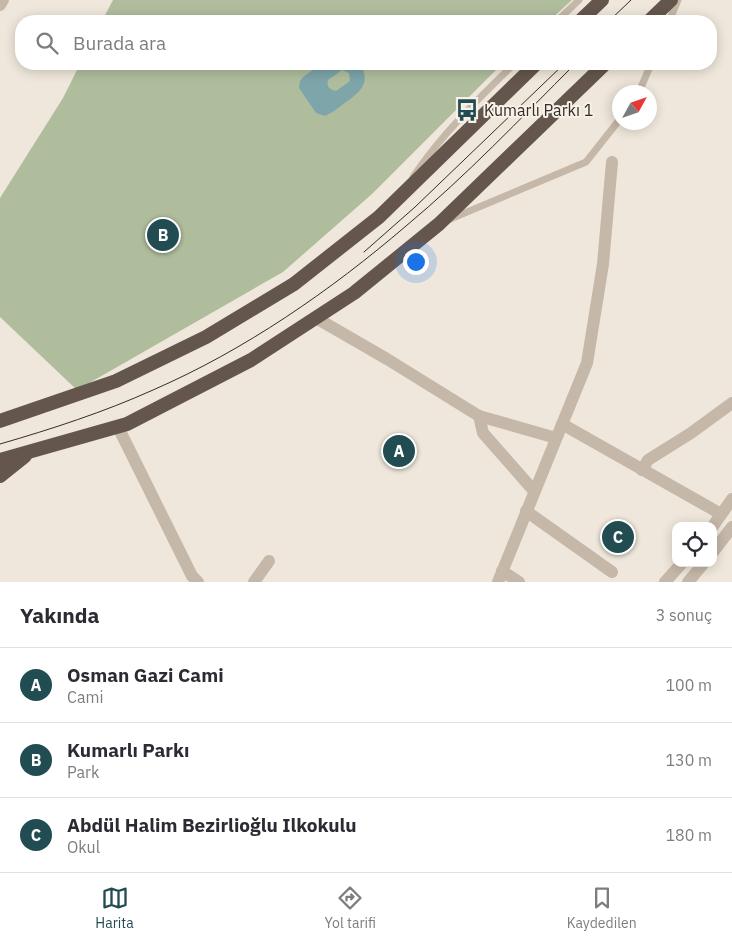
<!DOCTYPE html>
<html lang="tr">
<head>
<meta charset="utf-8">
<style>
	body { margin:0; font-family:"IBM Plex Sans",sans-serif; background:#f2f2f3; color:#2b2b33 }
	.controls { position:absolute; right:15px; bottom:15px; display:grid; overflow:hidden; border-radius:10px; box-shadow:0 2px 12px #0003 }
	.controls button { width:45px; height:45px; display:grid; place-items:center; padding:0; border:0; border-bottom:1px solid #e1e1e2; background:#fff; color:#2b2b33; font:25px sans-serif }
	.compass { position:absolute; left:612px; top:85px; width:45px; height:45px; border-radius:50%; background:#fff; box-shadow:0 2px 12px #0003; rotate:50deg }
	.you { position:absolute; left:415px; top:261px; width:18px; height:18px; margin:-12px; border:4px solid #fff; border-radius:50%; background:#1a73e8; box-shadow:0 0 0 8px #1a73e833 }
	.badge { display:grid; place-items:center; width:32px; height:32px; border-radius:50%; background:#214c52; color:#fff; font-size:16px; font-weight:700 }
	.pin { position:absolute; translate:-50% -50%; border:2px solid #fff; box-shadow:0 1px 5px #0006 }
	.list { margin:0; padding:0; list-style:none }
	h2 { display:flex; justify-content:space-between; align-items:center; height:65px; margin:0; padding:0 20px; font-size:21px }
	h2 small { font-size:16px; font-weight:400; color:#7c7c81 }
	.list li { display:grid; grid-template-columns:32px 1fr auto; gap:15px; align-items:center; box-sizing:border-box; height:75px; padding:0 20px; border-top:1px solid #e1e1e2 }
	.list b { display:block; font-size:19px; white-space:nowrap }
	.list p { margin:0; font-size:16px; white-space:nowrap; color:#7c7c81 }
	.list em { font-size:16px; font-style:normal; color:#7c7c81 }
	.icon { flex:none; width:28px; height:28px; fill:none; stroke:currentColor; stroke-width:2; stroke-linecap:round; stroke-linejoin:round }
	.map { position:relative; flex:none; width:732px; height:582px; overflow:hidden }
	.search { position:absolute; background:#fff; box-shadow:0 2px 12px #0003; left:15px; right:15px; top:15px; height:55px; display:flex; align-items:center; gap:12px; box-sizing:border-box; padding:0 18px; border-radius:20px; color:#7c7c81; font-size:19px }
	.sheet { height:290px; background:#fff }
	nav { display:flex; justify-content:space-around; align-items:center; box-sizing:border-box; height:70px; border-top:1px solid #e1e1e2; background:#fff; font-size:14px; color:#7c7c81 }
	nav a { display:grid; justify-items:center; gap:2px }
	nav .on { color:#214c52 }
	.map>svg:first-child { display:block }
	.green { fill:#b0bd9d }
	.water { fill:#7da5aa; fill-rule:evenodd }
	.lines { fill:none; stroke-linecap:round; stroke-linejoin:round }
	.service { stroke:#c6b8a8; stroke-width:7 }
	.minor { stroke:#c6b8a8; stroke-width:12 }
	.tertiary { stroke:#c6b8a8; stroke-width:12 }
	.trunk { stroke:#64564d; stroke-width:14 }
	.tram { stroke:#342c28; stroke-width:1 }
	.labels { text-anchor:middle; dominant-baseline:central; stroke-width:4; stroke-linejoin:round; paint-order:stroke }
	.poi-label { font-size:16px; fill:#342c28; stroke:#f7f1e7; text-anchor:start }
</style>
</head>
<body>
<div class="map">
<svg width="732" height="582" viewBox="0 0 732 582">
	<rect width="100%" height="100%" fill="#efe7db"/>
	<g class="green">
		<path d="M113 0H572L549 21H102Z"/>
		<path d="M80 64H502L372 194 283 272 77 390 0 317V198L63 98Z"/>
	</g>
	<path class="water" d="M321 64H360C373 85 357 94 342 105 337 109 332 113 325 116L316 113 299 88 300 81 303 77ZM342 70 349 73 350 81 336 91C330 90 326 86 328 80Z"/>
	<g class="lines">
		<g class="service">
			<path d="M557 21 579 0"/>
			<path d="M669 21 678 0"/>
			<path d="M639 92 651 64"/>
			<path d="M413 177C441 135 478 99 514 64"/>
			<path d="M448 220 586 162 620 119"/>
		</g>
		<g class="minor">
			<path d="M0 5 3 0"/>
			<path d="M316 318 387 359 479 416 483 433 534 491"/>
			<path d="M479 416 556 438"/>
			<path d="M562 424 721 514"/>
			<path d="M118 427 192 576 198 582"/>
			<path d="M642 470 648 460 691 433 732 403"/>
			<path d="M526 511 612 572"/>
			<path d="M502 571 519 582"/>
			<path d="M254 582 269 561"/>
			<path d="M498 582 587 363 603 264 612 162"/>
		</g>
		<g class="tertiary">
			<path d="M713 526 732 499"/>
			<path d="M713 552 732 527"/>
			<path d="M665 582 682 563"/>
			<path d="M688 582 704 563"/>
		</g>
		<g class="trunk">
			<path d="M580 21 602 0"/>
			<path d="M649 21 671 0"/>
			<path d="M0 421 116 381 206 337 294 284 379 217 536 64"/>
			<path d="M0 460 127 424 251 360 354 293 439 224 605 64"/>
			<path d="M0 476 25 456"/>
		</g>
		<g class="tram">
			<path d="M609 21 631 0"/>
			<path d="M364 252 415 207 564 64"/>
			<path d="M0 444C52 429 104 412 153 390 245 350 330 291 406 226 466 176 520 119 575 64"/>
		</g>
	</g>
	<defs>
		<symbol id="bus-bare" viewBox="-9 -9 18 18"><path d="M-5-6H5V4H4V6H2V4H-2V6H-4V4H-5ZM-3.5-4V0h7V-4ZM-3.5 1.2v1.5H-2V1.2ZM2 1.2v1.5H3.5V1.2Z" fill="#214c52" stroke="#f7f1e7" stroke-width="2.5" paint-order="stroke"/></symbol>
	</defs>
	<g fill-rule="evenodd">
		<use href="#bus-bare" x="451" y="94" width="32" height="32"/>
	</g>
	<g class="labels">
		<g class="poi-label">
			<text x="484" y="110">Kumarlı Parkı 1</text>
		</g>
	</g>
</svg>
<div class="controls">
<button><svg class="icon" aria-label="locate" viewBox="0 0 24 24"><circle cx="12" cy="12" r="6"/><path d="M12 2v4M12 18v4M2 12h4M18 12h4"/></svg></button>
</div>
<svg class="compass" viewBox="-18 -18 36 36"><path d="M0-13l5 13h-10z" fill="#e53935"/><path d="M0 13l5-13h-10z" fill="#7c7c81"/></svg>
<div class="you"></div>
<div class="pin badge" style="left:399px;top:451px">A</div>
<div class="pin badge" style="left:163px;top:235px">B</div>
<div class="pin badge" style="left:618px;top:537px">C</div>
<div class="search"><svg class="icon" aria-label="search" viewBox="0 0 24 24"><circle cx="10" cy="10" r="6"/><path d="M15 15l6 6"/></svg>Burada ara</div>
</div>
<section class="sheet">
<h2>Yakında<small>3 sonuç</small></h2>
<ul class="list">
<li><span class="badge">A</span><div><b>Osman Gazi Cami</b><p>Cami</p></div><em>100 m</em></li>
<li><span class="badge">B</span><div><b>Kumarlı Parkı</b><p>Park</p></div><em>130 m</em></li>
<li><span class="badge">C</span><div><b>Abdül Halim Bezirlioğlu Ilkokulu</b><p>Okul</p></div><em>180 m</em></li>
</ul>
</section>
<nav>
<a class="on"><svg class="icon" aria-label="map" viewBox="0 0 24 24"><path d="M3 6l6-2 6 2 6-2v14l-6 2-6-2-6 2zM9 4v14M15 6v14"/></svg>Harita</a>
<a><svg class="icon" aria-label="directions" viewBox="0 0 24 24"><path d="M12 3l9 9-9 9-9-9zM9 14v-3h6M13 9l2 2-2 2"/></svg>Yol tarifi</a>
<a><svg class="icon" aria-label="saved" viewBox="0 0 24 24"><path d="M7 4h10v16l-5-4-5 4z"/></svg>Kaydedilen</a>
</nav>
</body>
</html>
